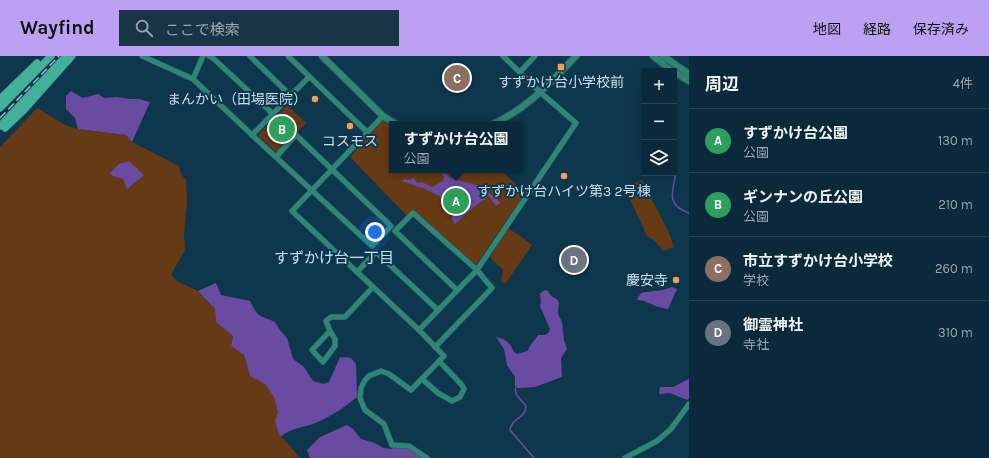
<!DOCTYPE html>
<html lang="ja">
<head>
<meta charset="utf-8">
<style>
	body { margin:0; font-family:Karla,"Noto Sans JP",sans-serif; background:#183545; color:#f1f3f6 }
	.controls { position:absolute; right:12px; top:12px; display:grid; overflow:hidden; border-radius:0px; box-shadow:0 4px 16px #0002 }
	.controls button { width:36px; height:36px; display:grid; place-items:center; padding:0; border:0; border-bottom:1px solid #2a4554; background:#0a293a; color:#f1f3f6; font:20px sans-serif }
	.you { position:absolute; left:375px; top:176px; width:14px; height:14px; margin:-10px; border:3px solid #fff; border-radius:50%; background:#1a73e8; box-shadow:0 0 0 6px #1a73e833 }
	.badge { display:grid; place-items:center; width:26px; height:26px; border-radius:50%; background:#bca0f2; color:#fff; font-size:13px; font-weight:700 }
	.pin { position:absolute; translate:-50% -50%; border:2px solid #fff; box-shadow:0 1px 4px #0006 }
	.popup { position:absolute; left:389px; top:65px; width:134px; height:52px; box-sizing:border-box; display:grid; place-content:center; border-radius:0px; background:#0a293a; filter:drop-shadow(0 1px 3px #0005); font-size:13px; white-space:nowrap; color:#99a6af }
	.popup b { font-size:15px; color:#f1f3f6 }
	.popup::after { content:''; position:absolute; left:50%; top:100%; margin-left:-8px; border:8px solid transparent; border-top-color:#0a293a }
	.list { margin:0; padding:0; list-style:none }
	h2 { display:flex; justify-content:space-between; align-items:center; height:52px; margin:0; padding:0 16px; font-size:17px }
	h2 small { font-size:13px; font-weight:400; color:#99a6af }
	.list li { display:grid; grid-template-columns:26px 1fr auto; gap:12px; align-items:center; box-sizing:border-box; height:64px; padding:0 16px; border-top:1px solid #2a4554 }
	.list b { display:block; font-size:15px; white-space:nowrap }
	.list p { margin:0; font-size:13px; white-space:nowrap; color:#99a6af }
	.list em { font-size:13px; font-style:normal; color:#99a6af }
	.icon { flex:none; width:22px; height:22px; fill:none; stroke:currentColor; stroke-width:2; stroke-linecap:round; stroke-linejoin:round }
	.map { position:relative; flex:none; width:689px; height:402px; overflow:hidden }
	header { display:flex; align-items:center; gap:24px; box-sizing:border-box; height:56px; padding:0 20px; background:#bca0f2; color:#111 }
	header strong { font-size:19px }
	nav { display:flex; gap:22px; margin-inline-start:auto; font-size:14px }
	.search { width:280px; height:36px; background:#183545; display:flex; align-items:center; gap:10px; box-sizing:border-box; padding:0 14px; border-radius:0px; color:#99a6af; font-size:15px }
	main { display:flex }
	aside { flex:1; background:#0a293a }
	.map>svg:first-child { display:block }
	.green { fill:#653a15 }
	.water { fill:#6a4ba2 }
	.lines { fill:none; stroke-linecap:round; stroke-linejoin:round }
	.stream { stroke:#6a4ba2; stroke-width:1.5 }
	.minor-casing { stroke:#30556a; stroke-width:6 }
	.tertiary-casing { stroke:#30556a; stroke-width:8 }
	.secondary-casing { stroke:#30556a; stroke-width:8 }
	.minor { stroke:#2e8775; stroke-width:5 }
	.tertiary { stroke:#2e8775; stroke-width:6 }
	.secondary { stroke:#41b19b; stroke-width:7 }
	.rail { stroke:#9fb9c9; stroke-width:1.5; stroke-dasharray:8 4; stroke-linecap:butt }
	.poi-dot { fill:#fb9e52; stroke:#0e374d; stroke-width:1.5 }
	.labels { text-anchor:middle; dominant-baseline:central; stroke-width:4; stroke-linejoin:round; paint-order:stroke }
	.poi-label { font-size:14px; fill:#c9deec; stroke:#0e374d }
	.neighbourhood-label { font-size:15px; fill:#c0e2f9; stroke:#0e374d }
</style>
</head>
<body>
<header>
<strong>Wayfind</strong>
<div class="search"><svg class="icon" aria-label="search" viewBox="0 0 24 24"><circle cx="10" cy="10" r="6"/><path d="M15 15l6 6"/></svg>ここで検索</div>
<nav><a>地図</a><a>経路</a><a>保存済み</a></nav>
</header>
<main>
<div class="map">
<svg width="689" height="402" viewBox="0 0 689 402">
	<rect width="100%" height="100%" fill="#0e374d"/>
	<g class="green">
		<path d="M287 49 306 67 277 97 258 79Z"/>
		<path d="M37 52 67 70 78 73 126 79 132 86 179 110 181 118 186 124 187 145 184 179 185 194 171 219 177 225 198 235 215 253 216 266 233 280 231 290 244 299 250 320C255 322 260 324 264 327 280 339 279 364 280 381L284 383 300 402H0V91Z"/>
		<path d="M383 64 392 71V114H501L525 137 476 209 413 154 407 160 350 101Z"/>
		<path d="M642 124 669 177 674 191 663 195 655 185 647 180 625 132Z"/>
		<path d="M508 172 523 182 532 189 505 228 501 225 503 214 490 201Z"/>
	</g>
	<g class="water">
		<path d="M71 35 83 42 98 38 104 42 117 41 130 43H139L150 46 132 86 126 79 78 73 75 62 66 53V40Z"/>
		<path d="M129 105 144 119 127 133 123 123 113 120 110 117 119 108Z"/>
		<path d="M444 117 451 122 476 129 488 135 491 139 496 141 500 147 496 150 489 140 475 150 455 168 452 163 453 157 441 141 425 133 402 125 405 123 408 124 414 122 417 127 422 126 432 131 443 125 444 121 442 119Z"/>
		<path d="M216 227 221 239 250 245C258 262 259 259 275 266L280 274 287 282 293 303 304 311 313 325 324 328 329 326 340 301 351 302 356 308 357 341C346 350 333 359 320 365 306 372 294 370 280 381L275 365 278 356 274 341 265 328 250 320 244 299 231 290 233 280 216 266 215 253 198 235Z"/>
		<path d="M672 231 677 233 668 253 658 251 644 245 638 244 637 243 641 237C650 235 663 235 672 231Z"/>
		<path d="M546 234 548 235 551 240 557 243 559 247 558 258 562 266 564 284 567 293 561 302 562 321 535 331 518 332 515 330V321L507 309 504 293 496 281C502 282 508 285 511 290 513 294 513 296 517 298L528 295C529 288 535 285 538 279H545L549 276 550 273 540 250 541 246 540 238 543 235Z"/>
		<path d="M689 323V343L687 344 670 337 659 338 660 331H673Z"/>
		<path d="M347 369 353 373 361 383 375 387 383 392 392 393 394 390 408 392 423 402H310L307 394 320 381Z"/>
	</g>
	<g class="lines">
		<g class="stream">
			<path d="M674 105C682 125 657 146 689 157"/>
			<path d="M516 331C513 339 522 344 526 350 525 364 512 361 510 374L534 402"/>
		</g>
		<defs>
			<g id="minor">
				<path d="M142 0 193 23 252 79 372 190 391 170 296 79 276 101"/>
				<path d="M209 0 214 3 273 58"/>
				<path d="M250 0 291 40"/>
				<path d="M288 0 367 76"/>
				<path d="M520 16 535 0"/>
				<path d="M193 23 203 0"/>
				<path d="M383 60 292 155 419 274 444 300 411 334 389 318 381 315 369 320 365 324 361 332 360 342 365 354 384 368 392 389 409 390 427 402"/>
				<path d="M252 79 309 21"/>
				<path d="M357 216 376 196 438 254"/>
				<path d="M419 274 477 214 576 67 541 37 503 0"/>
				<path d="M330 275 312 294 323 306 335 290V283L330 275 326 265 331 261H345L373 231"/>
				<path d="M435 291 492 232 477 214 413 157 395 175 457 234"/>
				<path d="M422 323 438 337 452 345 460 341 464 333 462 329 439 305"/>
				<path d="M625 402 657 385 671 373 689 348"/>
			</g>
			<g id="tertiary">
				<path d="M322 0 383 60 396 68"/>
				<path d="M653 0 672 15"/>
				<path d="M663 0 689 18"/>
				<path d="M674 16 689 25"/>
				<path d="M493 68C528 52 550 27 576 0"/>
			</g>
			<g id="secondary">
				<path d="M0 43 37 7"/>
				<path d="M0 52 51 0"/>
				<path d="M0 70 66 0"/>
				<path d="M5 72 24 54 72 0"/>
			</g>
		</defs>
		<use href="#minor" class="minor-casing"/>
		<use href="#tertiary" class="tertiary-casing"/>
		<use href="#secondary" class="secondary-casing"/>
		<use href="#minor" class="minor"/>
		<use href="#tertiary" class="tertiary"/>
		<use href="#secondary" class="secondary"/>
		<path class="rail" d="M0 62 59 0"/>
	</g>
	<g class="poi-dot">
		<rect x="557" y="7" width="8" height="8" rx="2"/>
		<circle cx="315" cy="43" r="4"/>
		<circle cx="350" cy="70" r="4"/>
		<circle cx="564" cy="120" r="4"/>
		<circle cx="676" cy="224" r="4"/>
	</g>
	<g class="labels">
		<g class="poi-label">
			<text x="561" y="26">すずかけ台小学校前</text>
			<text x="307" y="43" text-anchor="end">まんかい（田場医院）</text>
			<text x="350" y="85">コスモス</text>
			<text x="564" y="135">すずかけ台ハイツ第3 2号棟</text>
			<text x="668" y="224" text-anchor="end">慶安寺</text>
		</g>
		<g class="neighbourhood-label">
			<text x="334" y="202">すずかけ台一丁目</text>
		</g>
	</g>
</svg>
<div class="controls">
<button>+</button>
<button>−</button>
<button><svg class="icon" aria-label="layers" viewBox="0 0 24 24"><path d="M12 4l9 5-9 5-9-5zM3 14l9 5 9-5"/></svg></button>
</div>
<div class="you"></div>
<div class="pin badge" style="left:456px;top:145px;background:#2e9e5b">A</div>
<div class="popup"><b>すずかけ台公園</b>公園</div>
<div class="pin badge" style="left:282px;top:73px;background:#2e9e5b">B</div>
<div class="pin badge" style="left:457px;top:22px;background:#8d6e63">C</div>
<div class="pin badge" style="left:574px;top:204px;background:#6b7280">D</div>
</div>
<aside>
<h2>周辺<small>4件</small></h2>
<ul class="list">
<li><span class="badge" style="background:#2e9e5b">A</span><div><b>すずかけ台公園</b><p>公園</p></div><em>130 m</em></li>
<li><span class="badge" style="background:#2e9e5b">B</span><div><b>ギンナンの丘公園</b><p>公園</p></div><em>210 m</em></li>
<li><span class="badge" style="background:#8d6e63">C</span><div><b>市立すずかけ台小学校</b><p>学校</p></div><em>260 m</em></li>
<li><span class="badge" style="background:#6b7280">D</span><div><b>御霊神社</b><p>寺社</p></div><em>310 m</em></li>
</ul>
</aside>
</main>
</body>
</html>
